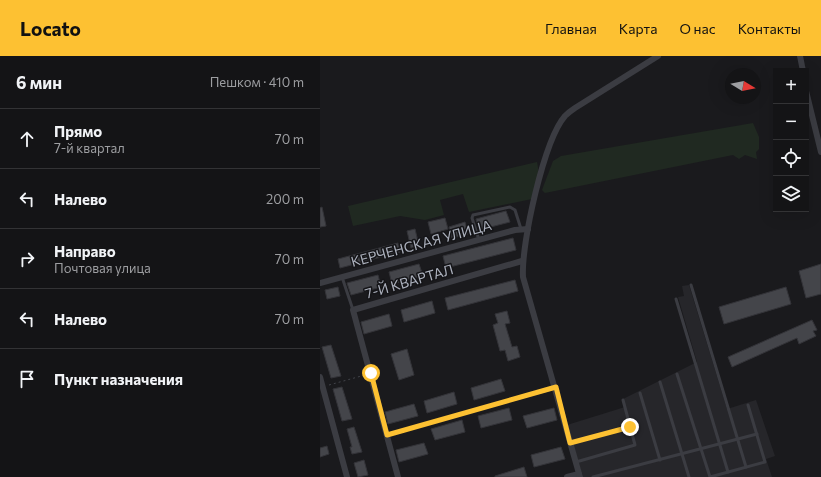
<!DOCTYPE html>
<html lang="ru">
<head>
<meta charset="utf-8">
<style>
	body { margin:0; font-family:Commissioner,sans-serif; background:#212123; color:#f1f3f6 }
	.controls { position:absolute; right:12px; top:12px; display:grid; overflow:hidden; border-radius:0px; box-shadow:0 4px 16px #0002 }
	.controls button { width:36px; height:36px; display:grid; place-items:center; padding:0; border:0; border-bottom:1px solid #333335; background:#141416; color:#f1f3f6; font:20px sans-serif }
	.compass { position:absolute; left:405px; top:12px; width:36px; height:36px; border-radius:50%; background:#141416; box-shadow:0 4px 16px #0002; rotate:100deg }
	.stop { position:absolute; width:12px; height:12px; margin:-9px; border:3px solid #fdc132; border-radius:50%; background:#fff }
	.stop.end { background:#fdc132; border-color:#fff; box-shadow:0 1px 4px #0008 }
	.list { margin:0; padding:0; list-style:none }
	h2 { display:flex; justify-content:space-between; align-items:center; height:52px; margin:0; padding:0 16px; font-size:17px }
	h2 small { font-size:13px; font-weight:400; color:#9d9ea1 }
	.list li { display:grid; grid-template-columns:26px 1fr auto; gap:12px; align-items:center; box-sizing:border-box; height:60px; padding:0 16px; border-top:1px solid #333335 }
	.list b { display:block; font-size:15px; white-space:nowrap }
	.list p { margin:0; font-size:13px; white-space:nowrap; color:#9d9ea1 }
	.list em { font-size:13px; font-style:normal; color:#9d9ea1 }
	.icon { flex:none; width:22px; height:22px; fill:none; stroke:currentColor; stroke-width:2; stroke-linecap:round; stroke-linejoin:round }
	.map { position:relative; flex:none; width:501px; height:421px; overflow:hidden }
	header { display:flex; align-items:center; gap:24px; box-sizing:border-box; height:56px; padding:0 20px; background:#fdc132; color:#111 }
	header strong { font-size:19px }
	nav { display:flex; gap:22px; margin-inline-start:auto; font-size:14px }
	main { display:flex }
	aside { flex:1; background:#141416 }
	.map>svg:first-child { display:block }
	.built { fill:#26262a }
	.green { fill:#202921 }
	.building { fill:#44454a; stroke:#343439 }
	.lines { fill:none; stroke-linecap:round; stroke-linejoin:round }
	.path { stroke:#414349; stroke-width:1; stroke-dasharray:2 3; stroke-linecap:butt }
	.lane { stroke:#3b3c42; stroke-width:3 }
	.street { stroke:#3b3c42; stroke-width:6 }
	.route { stroke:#fdc132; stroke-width:5 }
	.labels { text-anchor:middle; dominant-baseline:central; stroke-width:3; stroke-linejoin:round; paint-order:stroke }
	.street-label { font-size:14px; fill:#acb1bd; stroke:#151518 }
</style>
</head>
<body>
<header>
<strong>Locato</strong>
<nav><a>Главная</a><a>Карта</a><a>О нас</a><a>Контакты</a></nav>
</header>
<main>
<aside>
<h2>6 мин<small>Пешком · 410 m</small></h2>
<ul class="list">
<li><svg class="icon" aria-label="ahead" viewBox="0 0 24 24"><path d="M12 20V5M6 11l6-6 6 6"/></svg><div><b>Прямо</b><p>7-й квартал</p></div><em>70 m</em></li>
<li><svg class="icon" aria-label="left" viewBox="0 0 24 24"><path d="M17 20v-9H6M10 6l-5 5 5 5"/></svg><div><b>Налево</b></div><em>200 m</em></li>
<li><svg class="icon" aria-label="right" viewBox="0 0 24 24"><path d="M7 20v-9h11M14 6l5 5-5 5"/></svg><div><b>Направо</b><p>Почтовая улица</p></div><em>70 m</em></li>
<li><svg class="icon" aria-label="left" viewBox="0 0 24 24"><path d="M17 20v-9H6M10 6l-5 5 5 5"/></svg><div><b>Налево</b></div><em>70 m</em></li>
<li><svg class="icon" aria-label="arrive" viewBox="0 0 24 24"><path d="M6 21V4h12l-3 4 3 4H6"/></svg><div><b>Пункт назначения</b></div></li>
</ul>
</aside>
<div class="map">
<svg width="501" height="421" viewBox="0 0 501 421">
	<rect width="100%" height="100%" fill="#1a1a1d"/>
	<path class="built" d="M369 229 407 353 436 344 455 400 446 403 452 421H263L247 369 305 351 303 343 377 306 358 241 364 240 362 230Z"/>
	<g class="green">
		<path d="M433 67 439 81V93L436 96 437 103 425 99 419 103 413 99 225 137 222 134 233 105 241 100Z"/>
		<path d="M217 106C221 123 214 127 212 143L149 156 143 138 120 144 124 159 105 164 80 160 33 170 28 150Z"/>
	</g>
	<g class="building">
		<path d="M2 151 6 170 0 171V152Z"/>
		<path d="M186 155 190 166 159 174 156 163Z"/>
		<path d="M125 162 128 173 111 178 108 166Z"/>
		<path d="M145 166 148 178 132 182 129 171Z"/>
		<path d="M95 173 99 190 91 192 87 175Z"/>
		<path d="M193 182 196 194 126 212 123 200Z"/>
		<path d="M78 187 80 196 20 212 18 203Z"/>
		<path d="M99 208 103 220 72 228 69 216Z"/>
		<path d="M501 208V238L486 242 479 215Z"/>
		<path d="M58 219 61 231 31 239 27 227Z"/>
		<path d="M195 224 198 235 128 254 125 242Z"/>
		<path d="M18 231 20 240 7 243 5 234Z"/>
		<path d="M466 231 471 248 404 268 399 251Z"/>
		<path d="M112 245 115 257 84 266 81 254Z"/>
		<path d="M187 255 190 267 185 268 192 291 197 290 200 301 188 305 185 294 180 295 173 269 178 267 175 258Z"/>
		<path d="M69 258 72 270 44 278 41 266Z"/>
		<path d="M492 264 497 274 493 275 496 280 479 288 477 282 412 311 408 301Z"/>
		<path d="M11 289 21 320 11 322 2 291Z"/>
		<path d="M87 293 94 319 79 324 71 298Z"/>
		<path d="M181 323 185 335 154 344 151 332Z"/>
		<path d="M22 331 32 363 22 365 13 333Z"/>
		<path d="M134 336 137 348 107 357 104 345Z"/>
		<path d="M94 348 98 360 68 368 65 356Z"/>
		<path d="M189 352 192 364 161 372 158 360Z"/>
		<path d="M234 352 237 364 207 372 203 360Z"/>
		<path d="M142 364 145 376 115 384 111 373Z"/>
		<path d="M34 371 42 396 32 398 30 391H32L27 373Z"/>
		<path d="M104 387 108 398 79 406 76 394Z"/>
		<path d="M7 390 9 398 0 401V392Z"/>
		<path d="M241 391 245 403 214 411 211 399Z"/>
		<path d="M44 404 48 419 38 421 34 407Z"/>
		<path d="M204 411 207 421H175V420Z"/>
	</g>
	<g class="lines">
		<path class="path" d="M9 329 45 319"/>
		<g class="lane">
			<path d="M159 184 152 162 153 159 190 151 195 154 201 173"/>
			<path d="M22 221 33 254"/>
			<path d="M371 229 426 411"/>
			<path d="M356 243 408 416"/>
			<path d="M357 318 390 421 445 406 428 349"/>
			<path d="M340 326 369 421"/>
			<path d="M320 337 340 404"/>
			<path d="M67 379 235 332"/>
			<path d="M250 387 309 371"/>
			<path d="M256 406 315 389 303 344"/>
			<path d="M273 421 437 378"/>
		</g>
		<g class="street">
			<path d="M480 0 483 15"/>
			<path d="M486 35 501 96"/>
			<path d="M0 227 195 174 208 173"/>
			<path d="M0 321 27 421"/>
			<path d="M78 421 33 254 202 205"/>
			<path d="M247 421 259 418"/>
			<path d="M260 421 203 221C201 188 224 84 245 60 248 57 252 54 255 52L338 0"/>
		</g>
	</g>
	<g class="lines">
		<path class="route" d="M51 317 67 379 236 331 250 387 310 371"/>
	</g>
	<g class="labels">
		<g class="street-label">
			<text transform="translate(101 187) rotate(-15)">КЕРЧЕНСКАЯ УЛИЦА</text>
			<text transform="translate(89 225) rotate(-16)">7-Й КВАРТАЛ</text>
		</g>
	</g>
</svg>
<div class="controls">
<button>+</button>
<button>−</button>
<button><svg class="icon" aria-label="locate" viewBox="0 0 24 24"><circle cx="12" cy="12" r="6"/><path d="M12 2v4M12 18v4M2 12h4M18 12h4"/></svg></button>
<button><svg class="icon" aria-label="layers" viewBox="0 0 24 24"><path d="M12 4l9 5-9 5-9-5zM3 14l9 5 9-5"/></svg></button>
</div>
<svg class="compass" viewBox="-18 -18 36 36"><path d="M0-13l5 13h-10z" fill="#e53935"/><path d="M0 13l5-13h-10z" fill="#9d9ea1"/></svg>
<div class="stop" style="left:51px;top:317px"></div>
<div class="stop end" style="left:310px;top:371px"></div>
</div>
</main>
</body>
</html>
